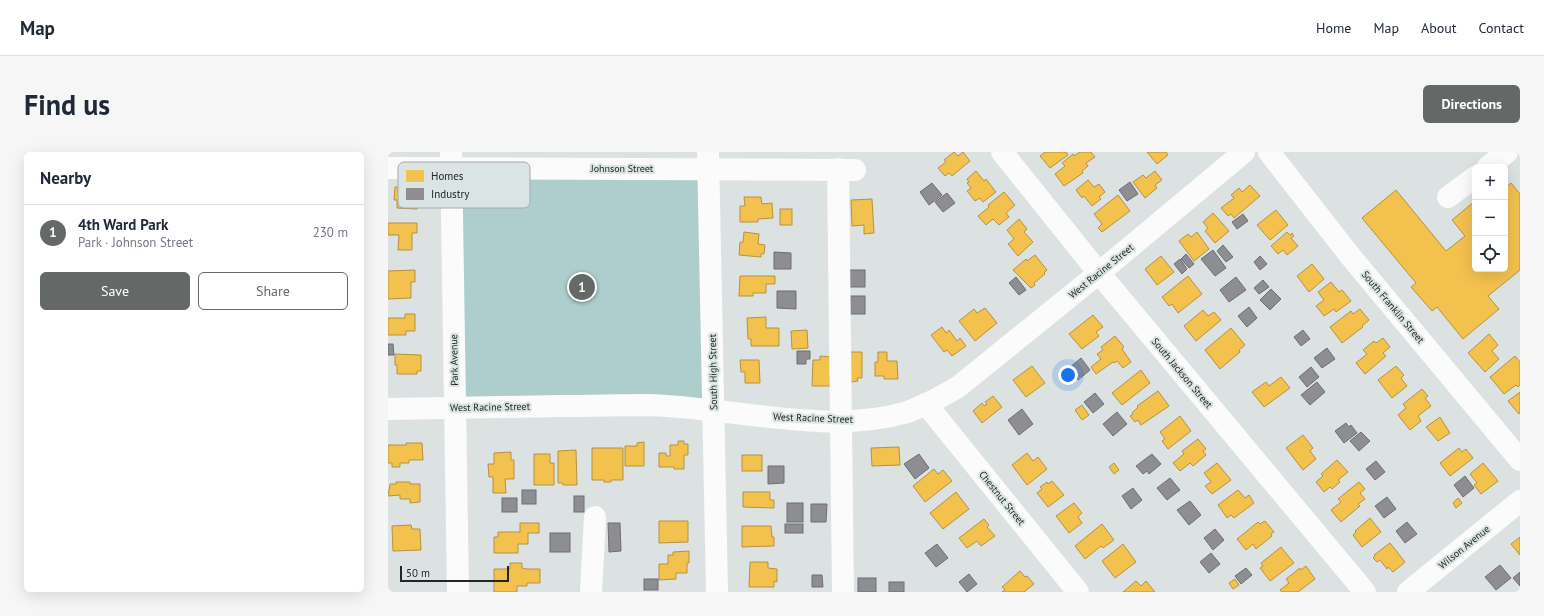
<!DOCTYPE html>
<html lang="en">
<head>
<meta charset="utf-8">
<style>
	body { margin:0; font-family:"PT Sans",sans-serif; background:#f6f6f7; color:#1f2937 }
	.controls { position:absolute; right:12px; top:12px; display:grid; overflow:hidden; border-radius:6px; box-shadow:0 4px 16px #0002 }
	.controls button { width:36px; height:36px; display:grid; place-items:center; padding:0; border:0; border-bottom:1px solid #e0e1e3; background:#fff; color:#1f2937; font:20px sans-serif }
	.scale { position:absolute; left:12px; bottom:10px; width:109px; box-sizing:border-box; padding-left:4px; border:2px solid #232626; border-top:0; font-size:11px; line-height:14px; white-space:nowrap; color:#232626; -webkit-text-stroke:3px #dae4e3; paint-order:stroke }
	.you { position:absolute; left:680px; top:223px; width:14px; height:14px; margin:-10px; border:3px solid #fff; border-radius:50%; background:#1a73e8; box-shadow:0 0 0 6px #1a73e833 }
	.badge { display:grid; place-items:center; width:26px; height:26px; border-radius:50%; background:#646867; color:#fff; font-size:13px; font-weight:700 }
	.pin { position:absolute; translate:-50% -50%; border:2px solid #fff; box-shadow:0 1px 4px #0006 }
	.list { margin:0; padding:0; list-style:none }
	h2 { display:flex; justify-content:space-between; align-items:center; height:52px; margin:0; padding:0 16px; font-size:17px }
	h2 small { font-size:13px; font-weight:400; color:#747a83 }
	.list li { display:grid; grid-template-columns:26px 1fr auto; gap:12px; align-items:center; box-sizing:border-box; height:56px; padding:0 16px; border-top:1px solid #e0e1e3 }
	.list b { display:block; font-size:15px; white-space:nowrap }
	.list p { margin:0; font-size:13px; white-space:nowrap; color:#747a83 }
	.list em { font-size:13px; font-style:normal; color:#747a83 }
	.actions { display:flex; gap:8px; padding:12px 16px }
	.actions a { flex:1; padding:9px 0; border:1px solid #646867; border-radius:6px; text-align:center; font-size:14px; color:#646867 }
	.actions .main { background:#646867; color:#fff }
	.icon { flex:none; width:22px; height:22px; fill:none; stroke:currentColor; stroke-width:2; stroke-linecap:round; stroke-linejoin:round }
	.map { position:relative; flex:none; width:1132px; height:440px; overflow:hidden; border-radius:6px }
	header { display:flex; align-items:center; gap:24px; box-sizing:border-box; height:56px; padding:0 20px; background:#fff; border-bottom:1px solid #e0e1e3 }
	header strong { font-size:19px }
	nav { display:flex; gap:22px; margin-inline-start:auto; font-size:14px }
	.intro { display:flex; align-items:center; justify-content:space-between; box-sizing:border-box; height:96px; padding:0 24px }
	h1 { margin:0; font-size:28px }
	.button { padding:10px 18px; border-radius:6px; background:#646867; color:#fff; font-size:14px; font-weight:700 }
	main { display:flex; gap:24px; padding:0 24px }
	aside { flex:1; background:#fff; border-radius:6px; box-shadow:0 4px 16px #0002 }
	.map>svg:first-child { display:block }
	.green { fill:#aecece }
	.homes { fill:#f2c14e; stroke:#b49242 }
	.industry { fill:#8d8d92; stroke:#6d6e72 }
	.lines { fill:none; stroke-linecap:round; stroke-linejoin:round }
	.minor { stroke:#fafbfa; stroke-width:22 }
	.major { stroke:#fafbfa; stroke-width:22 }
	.labels { text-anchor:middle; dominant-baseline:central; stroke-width:4; stroke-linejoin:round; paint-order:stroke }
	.street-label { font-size:10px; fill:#232626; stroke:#dae4e3 }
	.key { fill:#dae4e3; stroke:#a3abaa; stroke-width:1 }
	.key-label { font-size:11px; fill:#232626 }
</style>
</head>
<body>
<header>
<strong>Map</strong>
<nav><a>Home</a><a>Map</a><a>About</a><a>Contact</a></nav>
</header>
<div class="intro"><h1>Find us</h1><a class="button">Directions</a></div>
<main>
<aside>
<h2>Nearby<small></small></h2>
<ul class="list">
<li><span class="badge">1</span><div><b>4th Ward Park</b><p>Park · Johnson Street</p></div><em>230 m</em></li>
</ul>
<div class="actions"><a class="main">Save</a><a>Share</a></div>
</aside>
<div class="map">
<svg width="1132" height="440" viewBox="0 0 1132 440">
	<rect width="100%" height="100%" fill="#dce2e1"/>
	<path class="green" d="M63 16 321 17 325 257 67 256Z"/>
	<g class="homes">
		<path d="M566 0 570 4 575 0 582 9 564 24 561 21 557 24 550 16 558 10 556 8Z"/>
		<path d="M657 0H678L680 3 662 16 652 4Z"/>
		<path d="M692 0H703L707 5 698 11 700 14 694 19 695 21 676 34 667 22 677 14 674 11 685 2 686 4Z"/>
		<path d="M759 0H778L780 3 769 12Z"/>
		<path d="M588 19 596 29 598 27 608 40 595 50 592 46 587 49 579 39 583 36 579 31 581 30 579 27Z"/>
		<path d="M767 19 774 28 767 33 769 36 757 46 745 30 755 23 758 26Z"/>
		<path d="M700 28 706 35 711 32 717 40 711 45 713 47 704 54 696 44 694 46 688 38Z"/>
		<path d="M1123 31 1132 42V118L1100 144 1111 157 1075 187 1049 155 1044 159 1023 135 1028 131 974 66 1008 38 1058 99 1077 84 1064 68 1087 49V117H1117V36Z"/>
		<path d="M862 33 872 44 846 66 843 62 840 64 833 56 846 46 843 43 851 36 854 40Z"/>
		<path d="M7 35 33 36V44H30L29 57 9 56V48H6Z"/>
		<path d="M616 40 627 53 618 61 621 65 611 73 605 67 598 73 590 64 601 55 600 53Z"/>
		<path d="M730 43 742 59 714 80 710 76 714 72 706 62Z"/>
		<path d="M356 45H373L374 52 384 51 385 66 370 67V70H352V54H357Z"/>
		<path d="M484 47 486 81 476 82V73L464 74 463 48Z"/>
		<rect x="392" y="57" width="12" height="16"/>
		<path d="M888 58 900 73 882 88 869 73Z"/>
		<path d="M825 61 841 79 827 91 817 79 820 76 815 70Z"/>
		<path d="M631 67 639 77 636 80 645 90 630 104 620 92 626 87 619 78Z"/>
		<path d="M0 71H29V81H24V98H10L11 83H0Z"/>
		<path d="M356 80 371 82 370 92 377 93 376 102H373V105L351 103 352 90H355Z"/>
		<path d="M809 80 821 97 806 109 791 89 800 82 803 85Z"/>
		<path d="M899 80 902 83 904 81 906 84 903 86 910 94 899 103 895 98 890 102 883 94Z"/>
		<path d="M647 103 659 118 656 121 657 122 646 131 647 133 643 136 625 118 638 107 639 109Z"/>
		<path d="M773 104 786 120 769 133 757 117Z"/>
		<path d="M924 112 936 127 921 140 909 124Z"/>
		<path d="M27 118V130H23V146L0 147V119Z"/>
		<path d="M352 124H387V132H378V141H365V144H351Z"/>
		<path d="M800 124 814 142 790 161 784 152 781 154 774 145Z"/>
		<path d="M943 130 951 140 954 138 963 149 948 160 946 157 936 164 928 154 936 148 930 140Z"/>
		<path d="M597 156 609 171 587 189 571 169 586 157 589 161Z"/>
		<path d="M972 157 981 168 974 174 975 175 954 191 942 175 963 159 965 162Z"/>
		<path d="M815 158 820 164 826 160 833 168 808 189 796 174Z"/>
		<path d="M17 162H27V179H18V183H0V166H17Z"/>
		<path d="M705 163 715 175 708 180 711 184 694 197 681 182Z"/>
		<path d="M378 165V176H391V194H363V187H360L359 166Z"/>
		<path d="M554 175 558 181 561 178 569 189 572 186 578 194 564 204 559 198 556 200 543 183Z"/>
		<path d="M843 176 857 193 851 198 852 200 832 217 817 198Z"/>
		<path d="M419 178 420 196 404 197 403 179Z"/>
		<path d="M1101 182 1110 193 1104 199 1111 207 1097 220 1080 201Z"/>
		<path d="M727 184 736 195 734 197 743 210 735 216 729 209 726 211 725 210 708 222 703 215 713 207 709 202 715 198 713 195Z"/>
		<path d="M995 186 1002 195 995 201 998 204 977 222 968 211 979 202 975 198 986 189 988 191Z"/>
		<path d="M458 200H474V226H469L470 229 463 230Z"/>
		<path d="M490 200H499V209H509L510 227H496V224H487V210H490Z"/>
		<path d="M7 202 33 203V219H29V222H9V213H7Z"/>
		<path d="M432 204 443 205 442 234H424L425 208H432Z"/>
		<path d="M1127 204 1132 210V233L1130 235 1128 233 1116 242 1102 225Z"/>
		<path d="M352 208H371L372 231H357V220H353Z"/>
		<path d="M644 214 657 231 638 245 625 228Z"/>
		<path d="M1008 214 1016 223 1013 226 1019 234 1004 246 990 228Z"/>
		<path d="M753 218 762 231 734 253 724 241Z"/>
		<path d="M893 225 902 236 876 255 864 240 878 230 881 234Z"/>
		<path d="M1034 237 1040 244 1037 246 1043 254 1030 264 1033 269 1022 278 1010 263 1018 256 1015 252Z"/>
		<path d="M770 239 781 254 753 273 750 268 747 270 742 264 745 262 744 261 750 255 749 254Z"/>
		<path d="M1132 240V261L1131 262 1120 249Z"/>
		<path d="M605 244 614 255 594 271 585 259 594 251 596 254 599 252 597 250Z"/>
		<path d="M694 253 701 263 694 268 687 258Z"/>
		<path d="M792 264 803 279 780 297 774 289 777 287 772 280Z"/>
		<path d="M1052 265 1062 281 1050 289 1038 275Z"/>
		<path d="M915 283 925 296 922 299 928 307 915 318 898 296Z"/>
		<path d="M810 287 818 297 815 299 818 303 805 314 802 311 792 319 785 311 796 302 794 299Z"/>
		<path d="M290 289H296V292H300V303H296V317H286V315H271V301H278V304H282V293H290Z"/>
		<path d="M256 290V314H237V294H249V291Z"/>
		<path d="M18 291H34L35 308H21V311H12V315H4V311H0V293H18Z"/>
		<path d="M511 295 512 313 484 314 483 296Z"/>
		<path d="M204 296H235V328H223V330H216V328H204Z"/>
		<path d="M1071 296 1074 300 1078 297 1085 306 1062 324 1052 311Z"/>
		<path d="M188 298 189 333H175V331H170V299Z"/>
		<path d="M123 300V308H126V327H117L118 341H105V325H101L100 312H106V301Z"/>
		<path d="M639 301 645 309 650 305 659 317 639 333 624 313Z"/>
		<path d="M146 302H162V311H166V333H146Z"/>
		<rect x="354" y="303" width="20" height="16"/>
		<path d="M949 308 960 320 950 328 952 330 944 337 942 335 936 340 928 330 935 324 933 322Z"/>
		<path d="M726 311 731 318 726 322 721 315Z"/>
		<path d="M829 311 843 328 824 342 817 334 823 330 816 321Z"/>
		<path d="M1095 311 1110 329 1093 342 1086 333 1089 331 1082 322Z"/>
		<path d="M546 317 550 322 555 318 564 329 537 350 525 334Z"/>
		<path d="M664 329 676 343 660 355 649 341 654 337 652 335 659 330 660 332Z"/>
		<path d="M8 330H22V332H32V350L22 351V347H12V343L0 344 2 332H8Z"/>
		<path d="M971 330 977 337 972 341 977 347 970 352 972 354 953 370 943 358 953 350 950 347Z"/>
		<path d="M850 338 857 346 861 343 866 351 846 366 843 363 839 366 830 353Z"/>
		<path d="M355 340H382V348H386V356L355 355Z"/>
		<path d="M568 340 581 357 555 377 542 361Z"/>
		<path d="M1070 346 1074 351 1068 356 1065 351Z"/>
		<path d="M686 351 694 361 690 365 694 371 681 381 668 364Z"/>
		<path d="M982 366 993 380 974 395 965 383 968 380 967 379Z"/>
		<path d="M596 367 601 373 599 375 607 384 593 394 589 389 579 396 571 386Z"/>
		<path d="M271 369H300V390L271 391Z"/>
		<path d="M877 369 886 380 883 382 884 384 868 397 865 392 858 398 849 387 870 370 872 372Z"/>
		<path d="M132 371H151V381H140V392H130V401H106V385H110V380H132Z"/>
		<path d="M714 372 726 388 715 396 713 394 697 407 687 394Z"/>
		<path d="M23 373 24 377H32L33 398 5 399 4 374Z"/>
		<path d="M354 374H383L384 385H386V394L354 395Z"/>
		<path d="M1132 385V403L1123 392Z"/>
		<path d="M1002 391 1017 410 1005 420 1000 415 999 417 992 408 989 410 985 406 987 404 986 403Z"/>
		<path d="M735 392 748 410 727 426 714 409Z"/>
		<path d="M893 395 906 411 882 429 872 416 875 414 873 411Z"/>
		<path d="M301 399V411H299V421H288V427L271 428V412H280V403H285V400Z"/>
		<path d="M362 410H380V416L389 417V430L386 429V435H361Z"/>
		<path d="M122 411H134V416L138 417H152V431H139V434H129V440H106V417H122Z"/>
		<path d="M918 414 927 427 910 440H894L892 438 901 431 898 427 912 416 913 418Z"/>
		<path d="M632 419 637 425 639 424 646 432 636 440H614L617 438 614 435Z"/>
		<path d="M847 427 851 433 845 437 841 431Z"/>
		<path d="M748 429 753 434 758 429 767 440H735Z"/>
	</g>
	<g class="industry">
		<path d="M742 30 750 42 739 49 731 38Z"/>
		<path d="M544 31 554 43 541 53 532 40Z"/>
		<path d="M559 41 567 51 555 60 547 50Z"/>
		<path d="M855 62 860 69 849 77 844 70Z"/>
		<path d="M835 93 845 105 838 110 829 99Z"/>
		<path d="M825 98 838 116 827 124 813 107Z"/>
		<path d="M386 100 403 101V117H386Z"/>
		<path d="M798 102 806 112 801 116 793 107Z"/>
		<path d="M872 104 879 112 872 118 866 110Z"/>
		<path d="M792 107 799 117 794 122 786 112Z"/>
		<rect x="458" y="118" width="19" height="17"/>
		<path d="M628 125 638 138 631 143 621 131Z"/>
		<path d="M848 125 858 138 841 150 832 138Z"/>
		<path d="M875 128 881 135 871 142 866 136Z"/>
		<path d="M883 137 893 147 882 158 872 148Z"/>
		<path d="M389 139H408V157L389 156Z"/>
		<rect x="459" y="144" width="18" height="18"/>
		<path d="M861 155 869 166 859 175 850 164Z"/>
		<path d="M915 178 922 187 913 194 906 185Z"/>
		<path d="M0 192H5L6 203H0Z"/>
		<path d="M939 196 947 207 934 216 926 206Z"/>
		<path d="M409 199H422V207H418V212H409Z"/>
		<path d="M693 206 702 218 690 228 681 216Z"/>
		<path d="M923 215 931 225 919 235 911 225Z"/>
		<path d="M929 230 937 240 922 253 913 243Z"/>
		<path d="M707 241 716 252 705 261 696 250Z"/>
		<path d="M634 257 645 272 631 283 620 268Z"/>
		<path d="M729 260 739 272 725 284 715 272Z"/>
		<path d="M958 271 961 275 963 273 969 281 956 291 947 279Z"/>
		<path d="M973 280 982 289 971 299 962 289Z"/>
		<path d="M531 302 541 316 527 327 516 312Z"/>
		<path d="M764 302 773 312 761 322 759 319 755 322 748 314Z"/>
		<path d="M988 309 997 320 987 328 978 317Z"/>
		<path d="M380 314H396V331L380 332Z"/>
		<path d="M1077 324 1086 336 1075 345 1066 333Z"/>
		<path d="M782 326 792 338 779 348 769 336Z"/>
		<path d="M745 336 754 348 743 357 734 344Z"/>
		<rect x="134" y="338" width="14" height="14"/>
		<rect x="186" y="344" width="10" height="16"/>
		<path d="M999 345 1008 357 996 366 987 354Z"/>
		<rect x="114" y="346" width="15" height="14"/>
		<path d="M802 349 813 363 801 373 789 358Z"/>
		<rect x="399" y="351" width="16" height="19"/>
		<path d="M423 352H439L438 370H423Z"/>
		<path d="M1019 370 1029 382 1017 391 1008 379Z"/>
		<path d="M220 371H232L233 399 221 400Z"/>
		<rect x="397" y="372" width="18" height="9"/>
		<path d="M827 377 836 388 825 398 816 386Z"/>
		<rect x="162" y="381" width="20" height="19"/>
		<path d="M549 392 560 406 548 415 537 401Z"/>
		<path d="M823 401 832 412 821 421 812 410Z"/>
		<path d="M1112 413 1123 426 1108 438 1097 425Z"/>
		<path d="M858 416 864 423 853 432 847 424Z"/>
		<path d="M1132 420V434L1125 426Z"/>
		<path d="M581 422 589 432 579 440 571 430Z"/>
		<path d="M424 423H434L435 435H424Z"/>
		<rect x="470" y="426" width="18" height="14"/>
		<rect x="256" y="427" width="14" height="11"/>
		<rect x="501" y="430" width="15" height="10"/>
	</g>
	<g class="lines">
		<g class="minor">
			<path d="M63 0 70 440"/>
			<path d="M320 0 329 440"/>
			<path d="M614 0 711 121 977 440"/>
			<path d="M881 0 963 105 1132 308"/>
			<path d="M1100 15 1119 0"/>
			<path d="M0 16 467 18"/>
			<path d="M450 17 455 440"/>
			<path d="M1060 45 1087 25"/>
			<path d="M538 252 690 440"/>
			<path d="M203 440 207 365"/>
			<path d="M1020 440 1132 349"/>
		</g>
		<path class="major" d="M0 257C57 256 115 255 172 254 202 254 231 253 260 253 341 255 437 283 516 261 535 255 553 245 570 235L711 121 856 0"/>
	</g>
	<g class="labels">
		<g class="street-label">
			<text x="234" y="16">Johnson Street</text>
			<text transform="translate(713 119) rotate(-39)">West Racine Street</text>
			<text transform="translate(1005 155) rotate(50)">South Franklin Street</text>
			<text transform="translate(66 208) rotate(-91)">Park Avenue</text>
			<text transform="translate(325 220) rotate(-91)">South High Street</text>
			<text transform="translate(794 221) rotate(50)">South Jackson Street</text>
			<text transform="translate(102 255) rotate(-1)">West Racine Street</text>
			<text transform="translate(425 266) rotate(2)">West Racine Street</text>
			<text transform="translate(614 346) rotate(51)">Chestnut Street</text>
			<text transform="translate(1076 395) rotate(-39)">Wilson Avenue</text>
		</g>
	</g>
	<rect x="10" y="10" width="132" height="46" rx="6" class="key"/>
	<rect x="18" y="18" width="18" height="12" fill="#f2c14e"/>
	<rect x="18" y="36" width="18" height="12" fill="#8d8d92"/>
	<g class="key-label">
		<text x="43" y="28">Homes</text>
		<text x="43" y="46">Industry</text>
	</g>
</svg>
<div class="controls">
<button>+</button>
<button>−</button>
<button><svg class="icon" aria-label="locate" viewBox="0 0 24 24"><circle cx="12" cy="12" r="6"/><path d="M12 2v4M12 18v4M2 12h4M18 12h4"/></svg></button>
</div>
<div class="scale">50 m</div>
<div class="you"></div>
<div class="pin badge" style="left:194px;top:135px">1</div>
</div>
</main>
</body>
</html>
